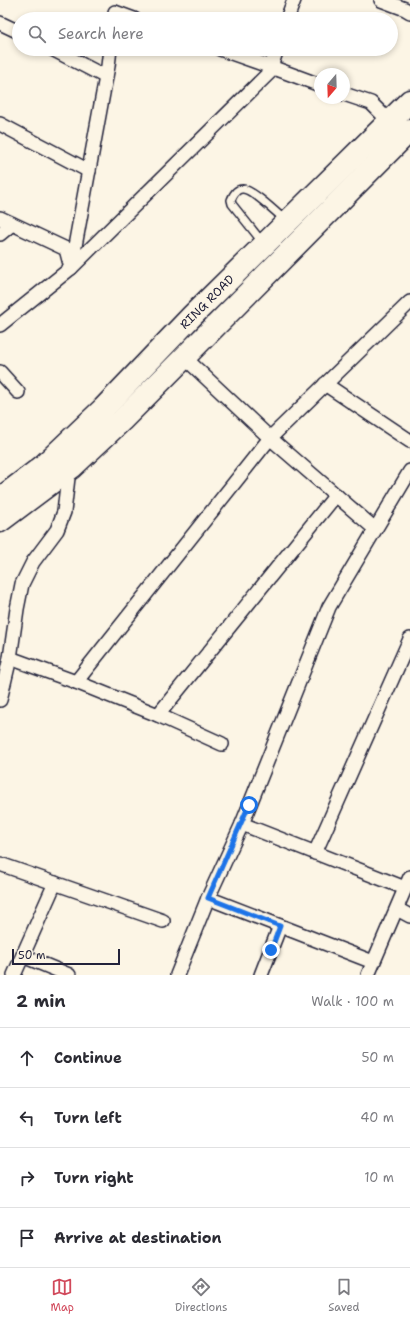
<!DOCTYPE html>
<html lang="en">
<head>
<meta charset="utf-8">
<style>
	body { margin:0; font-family:"Shantell Sans",sans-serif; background:#f7f7f7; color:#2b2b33 }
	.compass { position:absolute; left:314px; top:68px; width:36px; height:36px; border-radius:50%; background:#fff; box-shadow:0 2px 6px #0003; rotate:199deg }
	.scale { position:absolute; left:12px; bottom:10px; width:108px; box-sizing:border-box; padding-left:4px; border:2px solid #22223b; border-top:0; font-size:11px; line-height:14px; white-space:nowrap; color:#22223b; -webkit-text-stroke:3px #fcf5e5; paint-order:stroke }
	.stop { position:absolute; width:12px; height:12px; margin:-9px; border:3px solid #1a73e8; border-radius:50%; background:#fff }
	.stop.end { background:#1a73e8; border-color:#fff; box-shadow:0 1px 4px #0008 }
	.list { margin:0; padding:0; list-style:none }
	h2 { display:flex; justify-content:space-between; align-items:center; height:52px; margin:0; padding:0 16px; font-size:17px }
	h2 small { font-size:13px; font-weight:400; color:#7c7c81 }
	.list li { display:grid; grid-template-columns:26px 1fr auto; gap:12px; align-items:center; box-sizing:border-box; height:60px; padding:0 16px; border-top:1px solid #e1e1e2 }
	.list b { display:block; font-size:15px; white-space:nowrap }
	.list em { font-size:13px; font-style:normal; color:#7c7c81 }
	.icon { flex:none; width:22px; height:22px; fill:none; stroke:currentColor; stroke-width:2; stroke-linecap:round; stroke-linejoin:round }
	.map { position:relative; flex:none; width:410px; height:975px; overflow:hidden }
	.search { position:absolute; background:#fff; box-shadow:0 2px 6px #0003; left:12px; right:12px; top:12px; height:44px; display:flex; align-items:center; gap:10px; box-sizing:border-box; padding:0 14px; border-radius:22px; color:#7c7c81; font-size:15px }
	.sheet { height:292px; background:#fff }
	nav { display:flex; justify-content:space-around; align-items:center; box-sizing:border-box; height:56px; border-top:1px solid #e1e1e2; background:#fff; font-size:11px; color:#7c7c81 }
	nav a { display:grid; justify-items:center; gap:2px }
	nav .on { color:#d1495b }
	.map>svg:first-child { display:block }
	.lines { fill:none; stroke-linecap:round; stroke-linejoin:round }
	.service-casing { stroke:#22223b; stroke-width:10 }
	.minor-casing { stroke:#22223b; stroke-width:16 }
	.trunk-casing { stroke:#22223b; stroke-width:25 }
	.service { stroke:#fcf5e5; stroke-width:7 }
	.minor { stroke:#fcf5e5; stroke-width:13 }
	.trunk { stroke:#fcf5e5; stroke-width:22 }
	.route { stroke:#1a73e8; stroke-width:5 }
	.labels { text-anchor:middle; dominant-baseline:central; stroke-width:4; stroke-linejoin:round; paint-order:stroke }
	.street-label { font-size:12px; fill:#22223b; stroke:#fcf5e5 }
</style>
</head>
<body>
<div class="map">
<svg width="410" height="975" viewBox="0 0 410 975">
	<rect width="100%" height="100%" fill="#fcf5e5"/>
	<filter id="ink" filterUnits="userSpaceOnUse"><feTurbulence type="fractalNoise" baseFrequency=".025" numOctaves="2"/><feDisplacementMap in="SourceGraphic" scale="8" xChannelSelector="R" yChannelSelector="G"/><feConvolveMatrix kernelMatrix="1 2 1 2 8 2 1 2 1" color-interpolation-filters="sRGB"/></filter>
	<g filter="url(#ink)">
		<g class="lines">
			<defs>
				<path id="service" d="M263 243 232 204 231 200C233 195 236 189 242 189 251 188 278 214 286 221"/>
				<g id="minor">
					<path d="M381 0 405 9 410 12"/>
					<path d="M115 12 134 19"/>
					<path d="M287 19 294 0"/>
					<path d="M0 23 19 32"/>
					<path d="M52 49 106 77"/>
					<path d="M110 49 108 66 71 268 274 68 320 85"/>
					<path d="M220 49 274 68"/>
					<path d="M271 67 277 49"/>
					<path d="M344 94 371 103 389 121"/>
					<path d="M0 124 89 171"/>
					<path d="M0 218 66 249 71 268 0 325"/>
					<path d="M0 234 12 224"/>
					<path d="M184 357 270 438 375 529"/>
					<path d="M0 372 18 392"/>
					<path d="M325 384 410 441"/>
					<path d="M10 658 76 682"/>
					<path d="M0 700 10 658 17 609 22 584 33 562 57 530 64 512 69 469"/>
					<path d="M158 715 336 495"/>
					<path d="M222 744 158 715 76 682 270 438 410 302"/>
					<path d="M242 824 405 888"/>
					<path d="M315 853 410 639"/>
					<path d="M0 864 163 921"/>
					<path d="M397 909 410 916"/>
					<path d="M23 956 69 975"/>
					<path d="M373 962 208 898 242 824 329 607 410 471"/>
					<path d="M14 975 55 883"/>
					<path d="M177 975 208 898"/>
					<path d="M261 975 280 926"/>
					<path d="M368 975 410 877"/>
				</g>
				<g id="trunk">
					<path d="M0 499 42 467 103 409 192 316 410 101"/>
					<path d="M0 521 72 467 122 420 410 130"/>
				</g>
			</defs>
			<use href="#service" class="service-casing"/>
			<use href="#minor" class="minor-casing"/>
			<use href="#trunk" class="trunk-casing"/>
			<use href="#service" class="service"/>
			<use href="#minor" class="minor"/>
			<use href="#trunk" class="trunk"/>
		</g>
	</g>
	<g class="lines" filter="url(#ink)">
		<path class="route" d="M249 805 208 898 280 926 271 950"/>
	</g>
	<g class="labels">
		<g class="street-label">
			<text transform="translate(207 302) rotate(-45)">RING ROAD</text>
		</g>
	</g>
</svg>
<svg class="compass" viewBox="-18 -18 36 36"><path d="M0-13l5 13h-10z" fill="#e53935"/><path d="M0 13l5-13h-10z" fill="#7c7c81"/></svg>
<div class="scale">50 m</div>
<div class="stop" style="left:249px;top:805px"></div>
<div class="stop end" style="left:271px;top:950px"></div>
<div class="search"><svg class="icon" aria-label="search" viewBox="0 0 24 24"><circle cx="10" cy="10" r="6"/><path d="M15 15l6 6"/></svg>Search here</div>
</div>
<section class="sheet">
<h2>2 min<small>Walk · 100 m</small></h2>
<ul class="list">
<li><svg class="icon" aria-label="ahead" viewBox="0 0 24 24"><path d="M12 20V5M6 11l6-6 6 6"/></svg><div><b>Continue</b></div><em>50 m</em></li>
<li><svg class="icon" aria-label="left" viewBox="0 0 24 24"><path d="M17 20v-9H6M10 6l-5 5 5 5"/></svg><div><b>Turn left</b></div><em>40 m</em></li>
<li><svg class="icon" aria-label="right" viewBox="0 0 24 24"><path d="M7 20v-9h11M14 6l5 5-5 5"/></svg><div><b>Turn right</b></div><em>10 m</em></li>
<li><svg class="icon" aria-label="arrive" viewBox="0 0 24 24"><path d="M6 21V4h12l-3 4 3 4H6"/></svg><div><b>Arrive at destination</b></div></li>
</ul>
</section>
<nav>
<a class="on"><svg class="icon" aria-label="map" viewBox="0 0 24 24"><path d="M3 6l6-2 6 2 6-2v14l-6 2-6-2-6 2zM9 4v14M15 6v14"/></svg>Map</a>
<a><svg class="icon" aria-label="directions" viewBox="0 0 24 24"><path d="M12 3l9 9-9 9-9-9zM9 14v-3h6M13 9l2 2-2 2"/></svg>Directions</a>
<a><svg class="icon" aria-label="saved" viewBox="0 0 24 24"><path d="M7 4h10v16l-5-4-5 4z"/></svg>Saved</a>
</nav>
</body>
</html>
